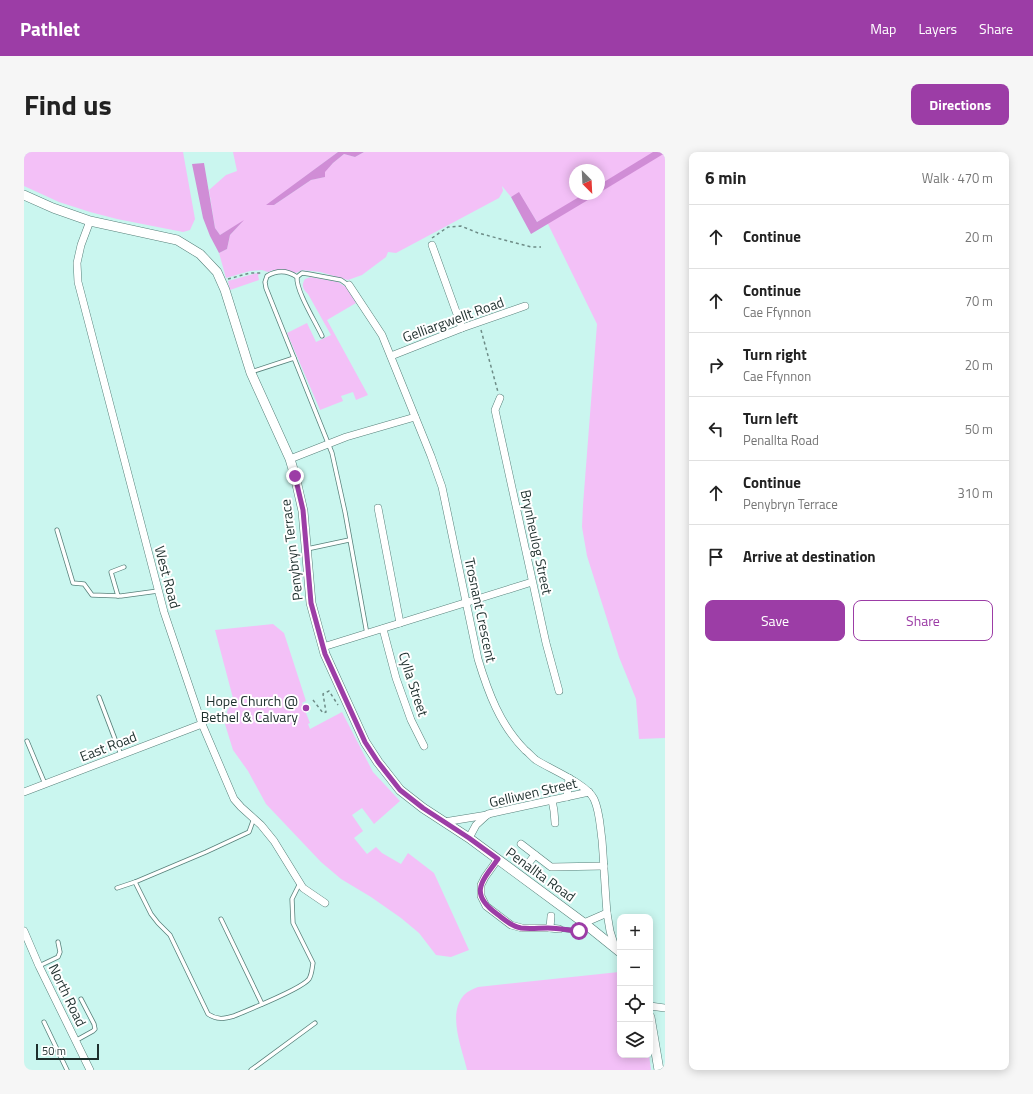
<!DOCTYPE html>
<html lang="en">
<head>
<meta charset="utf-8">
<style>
	body { margin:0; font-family:"Titillium Web",sans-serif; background:#f6f6f6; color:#222 }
	.controls { position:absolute; right:12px; bottom:12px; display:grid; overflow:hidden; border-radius:8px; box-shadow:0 2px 10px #0003 }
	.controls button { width:36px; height:36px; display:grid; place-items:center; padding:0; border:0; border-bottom:1px solid #e0e0e0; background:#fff; color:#222; font:20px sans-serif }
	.compass { position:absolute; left:545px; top:12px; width:36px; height:36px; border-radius:50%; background:#fff; box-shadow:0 2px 10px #0003; rotate:156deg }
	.scale { position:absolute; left:12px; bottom:10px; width:63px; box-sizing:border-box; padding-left:4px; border:2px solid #1e2f2d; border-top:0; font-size:11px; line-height:14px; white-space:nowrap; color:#1e2f2d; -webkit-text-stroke:3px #fff; paint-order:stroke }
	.stop { position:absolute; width:12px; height:12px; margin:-9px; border:3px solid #9c3da6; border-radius:50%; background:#fff }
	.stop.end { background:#9c3da6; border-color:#fff; box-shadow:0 1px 4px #0008 }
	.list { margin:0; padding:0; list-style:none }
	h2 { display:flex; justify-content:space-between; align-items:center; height:52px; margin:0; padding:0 16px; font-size:17px }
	h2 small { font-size:13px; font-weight:400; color:#767676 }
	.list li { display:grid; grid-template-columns:26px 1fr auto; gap:12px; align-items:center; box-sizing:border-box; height:64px; padding:0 16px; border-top:1px solid #e0e0e0 }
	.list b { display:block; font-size:15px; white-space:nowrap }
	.list p { margin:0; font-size:13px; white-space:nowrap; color:#767676 }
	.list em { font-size:13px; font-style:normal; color:#767676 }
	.actions { display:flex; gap:8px; padding:12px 16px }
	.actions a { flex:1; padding:9px 0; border:1px solid #9c3da6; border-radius:8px; text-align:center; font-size:14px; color:#9c3da6 }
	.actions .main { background:#9c3da6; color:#fff }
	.icon { flex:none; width:22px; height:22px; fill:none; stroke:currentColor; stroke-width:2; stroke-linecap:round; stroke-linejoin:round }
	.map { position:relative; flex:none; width:641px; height:918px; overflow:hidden; border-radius:8px }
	header { display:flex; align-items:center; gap:24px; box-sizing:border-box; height:56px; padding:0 20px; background:#9c3da6; color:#fff }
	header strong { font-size:19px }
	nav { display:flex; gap:22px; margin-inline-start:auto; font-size:14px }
	.intro { display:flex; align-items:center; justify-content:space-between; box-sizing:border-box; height:96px; padding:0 24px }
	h1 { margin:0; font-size:28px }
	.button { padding:10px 18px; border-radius:8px; background:#9c3da6; color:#fff; font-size:14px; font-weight:700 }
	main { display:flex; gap:24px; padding:0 24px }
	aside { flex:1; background:#fff; border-radius:8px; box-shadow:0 2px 10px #0003 }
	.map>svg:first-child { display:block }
	.green { fill:#f3c0f7; fill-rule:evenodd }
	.forest { fill:#d08dd6 }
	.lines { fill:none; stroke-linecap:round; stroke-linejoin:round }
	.service-casing { stroke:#57807a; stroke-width:5 }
	.minor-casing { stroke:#57807a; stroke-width:8 }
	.tertiary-casing { stroke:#57807a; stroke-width:10 }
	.path { stroke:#6e8c87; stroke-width:1.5; stroke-dasharray:3 3; stroke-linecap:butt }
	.service { stroke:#fff; stroke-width:3.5 }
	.minor { stroke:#fff; stroke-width:7 }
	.tertiary { stroke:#fff; stroke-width:9 }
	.route { stroke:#9c3da6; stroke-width:5 }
	.poi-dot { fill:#9c3da6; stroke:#fff; stroke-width:1.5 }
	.labels { text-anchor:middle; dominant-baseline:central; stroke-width:4; stroke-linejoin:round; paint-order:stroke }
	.street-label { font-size:14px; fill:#1e2f2d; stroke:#fff }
	.poi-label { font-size:14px; fill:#1e2f2d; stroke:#fff; text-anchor:end }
</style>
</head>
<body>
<header>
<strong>Pathlet</strong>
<nav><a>Map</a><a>Layers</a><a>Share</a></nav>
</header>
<div class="intro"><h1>Find us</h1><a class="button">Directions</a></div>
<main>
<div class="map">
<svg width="641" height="918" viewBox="0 0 641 918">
	<rect width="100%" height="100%" fill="#caf6ef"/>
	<g class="green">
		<path d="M0 0H159L171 67 166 78 159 80 93 67 66 60 35 50 0 34Z"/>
		<path d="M209 0H314L243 53H250L287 28 300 25V20L309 11 320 2 331 5 340 0H641V586L615 587 612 547 595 505 563 404 558 375 559 353 573 172 521 66 513 70 495 41 487 45 478 34 479 39 475 46 372 101 364 100 362 105 338 123 324 128 296 120 278 118 272 121 259 118H249L244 120 238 118 226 119 202 126 195 101 203 97 206 83 218 70 196 83 191 76 185 38 202 23 213 19ZM551 18H575V42H551Z"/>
		<path d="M233 121H237L234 123 235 128 206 138 204 129Z"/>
		<path d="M287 125 314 130 322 135 332 151 303 168 344 243 332 248 329 240 317 244 319 249 296 258 263 181 283 171 292 190 307 183 284 142C279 137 277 133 281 127Z"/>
		<path d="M249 472 260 481 282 549 278 551 286 571 284 572 286 577 318 560 349 620 376 649 350 672 338 656 328 663 339 679 330 686 343 702 352 695 358 701 377 712 384 701 410 721 445 798 427 805 412 803 395 781 377 766 347 745 317 727 297 710 242 652 224 619 209 598 200 569 204 557 210 550 191 478Z"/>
		<path d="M595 820 596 903H625L627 918H443C438 896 423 862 440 843 444 839 449 837 454 835Z"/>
	</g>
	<g class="forest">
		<path d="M314 0H340L331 5 320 2 309 11 301 20V25L287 28 250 53H242Z"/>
		<path d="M629 0H641V1L575 41V33Z"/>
		<path d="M180 11 191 76 196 83 220 68 206 83 203 97 195 101 186 84 179 66 168 12Z"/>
		<path d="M495 40 513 70 560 42H574L507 82 487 45Z"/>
	</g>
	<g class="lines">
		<defs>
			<g id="service">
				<path d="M273 125C263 118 253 118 243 124L241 130 242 136 308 301 321 360 343 482"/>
				<path d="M298 184C291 169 272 139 273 125L278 121 285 122 317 128 324 133"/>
				<path d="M227 220 270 206"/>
				<path d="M33 378 49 431 60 432 68 443 97 444 134 439"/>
				<path d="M283 397 325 388"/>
				<path d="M94 444 87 420 100 415"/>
				<path d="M75 545 97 603"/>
				<path d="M3 589 21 632"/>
				<path d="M111 730 127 762 134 771 146 783 184 862C193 868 200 867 210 864 224 858 278 837 285 827 288 822 288 816 289 811L269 771 268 747 276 731"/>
				<path d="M93 736 111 730 182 700 225 680 230 666"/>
				<path d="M197 767 238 852"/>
				<path d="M535 777 555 779"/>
				<path d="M15 814 34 805 36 800 34 790"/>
				<path d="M20 870 43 918"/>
				<path d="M51 889 69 879 71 877 70 872 57 847"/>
				<path d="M227 918 291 871"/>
			</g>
			<g id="minor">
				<path d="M66 69 57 93 53 111 54 130 140 460 178 572 210 647 217 655 237 673 250 689 279 736 301 751"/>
				<path d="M408 93 438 176"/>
				<path d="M325 133 358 183 407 304 418 335 454 507C464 540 476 573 501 598 505 601 508 605 512 608 526 617 563 632 570 647 576 660 576 675 578 688 580 713 581 737 583 761"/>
				<path d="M367 204 438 176 501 154"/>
				<path d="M476 246 471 258 522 491 535 539"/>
				<path d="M266 307 322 285 391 265"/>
				<path d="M354 356 376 471"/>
				<path d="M359 477 372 526 387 568 400 594"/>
				<path d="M299 495 508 430"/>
				<path d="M0 640 178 572"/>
				<path d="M543 645 545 626"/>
				<path d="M528 648 530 659 531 671"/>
				<path d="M420 670 463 663"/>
				<path d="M445 686 452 673 464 662 565 640"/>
				<path d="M497 692 527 715 580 714"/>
				<path d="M474 707 461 725 457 733V744L462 754 487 773 498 776H526"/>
				<path d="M503 713 511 703"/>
				<path d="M527 764 526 776 535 777"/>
				<path d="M560 771 583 761 586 779 591 795"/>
				<path d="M0 779 15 814 66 918"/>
				<path d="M626 854 641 856"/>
			</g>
			<g id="tertiary">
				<path d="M0 43 29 56 66 69 153 88 176 102 193 120 201 138 227 221 266 307 271 324 279 359 287 451 301 502 341 590 354 610 376 638 399 656 445 686 560 771 596 800"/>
				<path d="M626 865 635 918"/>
			</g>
		</defs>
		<use href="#service" class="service-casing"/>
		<use href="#minor" class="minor-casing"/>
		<use href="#tertiary" class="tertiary-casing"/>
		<g class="path">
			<path d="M408 86 424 75 437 74 454 81 507 95H517"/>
			<path d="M204 127 226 121H239"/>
			<path d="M457 178 474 240"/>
			<path d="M289 548 299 561 302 560 299 542 305 539 314 553"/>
		</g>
		<use href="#service" class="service"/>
		<use href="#minor" class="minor"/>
		<use href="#tertiary" class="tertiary"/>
	</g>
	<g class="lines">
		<path class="route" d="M271 324 279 358 287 451 301 502 341 590 354 610 376 638 399 656 445 686 474 707C457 730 445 742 473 762 481 768 487 774 497 776 505 777 515 776 524 776 534 776 544 778 555 779"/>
	</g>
	<circle class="poi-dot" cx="282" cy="556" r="4"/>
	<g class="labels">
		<g class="street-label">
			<text transform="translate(429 167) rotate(-20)">Gelliargwellt Road</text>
			<text transform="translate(513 390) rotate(78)">Brynheulog Street</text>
			<text transform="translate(267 398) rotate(-97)">Penybryn Terrace</text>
			<text transform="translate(144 425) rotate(75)">West Road</text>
			<text transform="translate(457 458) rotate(78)">Trosnant Crescent</text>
			<text transform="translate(390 532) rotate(72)">Cylla Street</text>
			<text transform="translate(84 594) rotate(-21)">East Road</text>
			<text transform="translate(509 640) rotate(-13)">Gelliwen Street</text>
			<text transform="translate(517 722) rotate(36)">Penallta Road</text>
			<text transform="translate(44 843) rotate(64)">North Road</text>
		</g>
		<g class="poi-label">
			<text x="274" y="548">Hope Church @<tspan x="274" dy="16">Bethel &amp; Calvary</tspan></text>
		</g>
	</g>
</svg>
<div class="controls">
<button>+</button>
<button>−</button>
<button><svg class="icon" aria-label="locate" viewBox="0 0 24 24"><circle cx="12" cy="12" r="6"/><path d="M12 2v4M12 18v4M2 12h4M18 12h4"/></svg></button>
<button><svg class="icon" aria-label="layers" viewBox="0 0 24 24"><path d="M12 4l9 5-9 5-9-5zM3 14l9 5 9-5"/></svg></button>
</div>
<svg class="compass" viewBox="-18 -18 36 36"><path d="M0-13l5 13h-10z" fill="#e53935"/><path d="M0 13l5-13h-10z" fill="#767676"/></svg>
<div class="scale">50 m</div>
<div class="stop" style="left:555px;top:779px"></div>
<div class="stop end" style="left:271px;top:324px"></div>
</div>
<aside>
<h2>6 min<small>Walk · 470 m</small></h2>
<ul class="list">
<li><svg class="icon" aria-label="ahead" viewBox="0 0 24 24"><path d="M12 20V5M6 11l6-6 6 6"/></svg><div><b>Continue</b></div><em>20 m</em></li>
<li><svg class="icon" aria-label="ahead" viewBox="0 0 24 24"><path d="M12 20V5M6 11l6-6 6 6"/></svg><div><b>Continue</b><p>Cae Ffynnon</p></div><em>70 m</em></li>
<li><svg class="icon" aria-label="right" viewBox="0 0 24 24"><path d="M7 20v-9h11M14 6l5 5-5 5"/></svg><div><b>Turn right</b><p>Cae Ffynnon</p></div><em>20 m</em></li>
<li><svg class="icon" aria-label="left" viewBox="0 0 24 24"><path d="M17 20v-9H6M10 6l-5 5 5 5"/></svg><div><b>Turn left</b><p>Penallta Road</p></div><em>50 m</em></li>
<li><svg class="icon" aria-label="ahead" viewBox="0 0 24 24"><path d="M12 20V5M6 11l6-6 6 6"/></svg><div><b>Continue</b><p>Penybryn Terrace</p></div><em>310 m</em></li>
<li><svg class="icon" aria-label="arrive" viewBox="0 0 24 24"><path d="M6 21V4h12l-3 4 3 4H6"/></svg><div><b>Arrive at destination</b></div></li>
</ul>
<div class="actions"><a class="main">Save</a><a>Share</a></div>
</aside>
</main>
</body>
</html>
